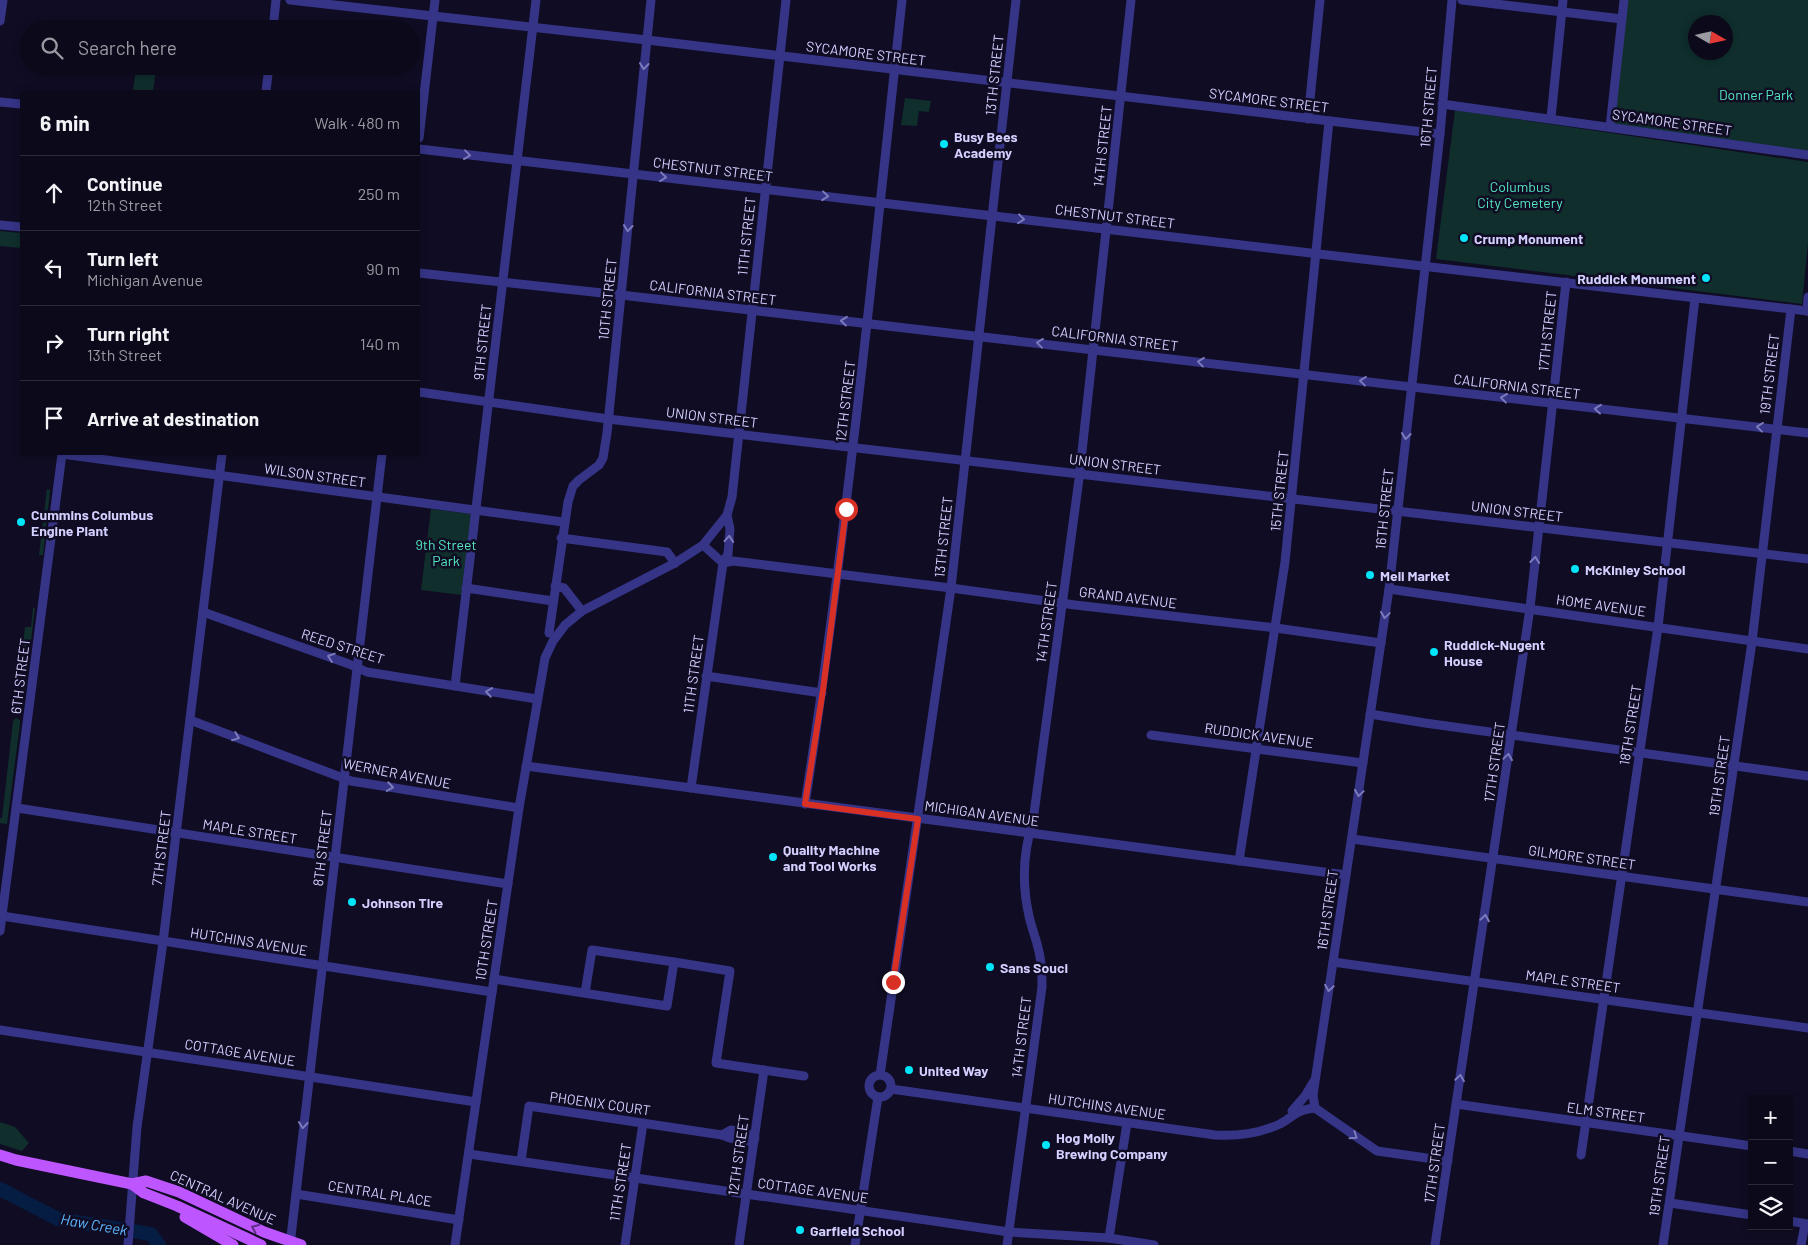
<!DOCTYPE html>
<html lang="en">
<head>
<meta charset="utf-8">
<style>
	body { margin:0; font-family:Barlow,sans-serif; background:#151223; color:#f1f3f6 }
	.controls { position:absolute; right:15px; bottom:15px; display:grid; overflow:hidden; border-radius:0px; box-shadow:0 2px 8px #0003 }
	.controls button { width:45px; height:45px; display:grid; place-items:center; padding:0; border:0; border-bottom:1px solid #2c2a39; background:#0c091a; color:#f1f3f6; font:25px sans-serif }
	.compass { position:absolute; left:1688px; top:15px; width:45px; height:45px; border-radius:50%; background:#0c091a; box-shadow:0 2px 8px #0003; rotate:99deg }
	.stop { position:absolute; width:15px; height:15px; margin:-11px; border:4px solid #d93025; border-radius:50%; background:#fff }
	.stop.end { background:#d93025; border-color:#fff; box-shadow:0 1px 5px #0008 }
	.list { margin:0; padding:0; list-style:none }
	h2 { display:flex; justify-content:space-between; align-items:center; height:65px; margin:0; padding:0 20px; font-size:21px }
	h2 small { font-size:16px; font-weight:400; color:#9a9aa2 }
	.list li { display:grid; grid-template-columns:32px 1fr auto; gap:15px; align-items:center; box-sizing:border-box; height:75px; padding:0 20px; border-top:1px solid #2c2a39 }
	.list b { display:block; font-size:19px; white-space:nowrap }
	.list p { margin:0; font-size:16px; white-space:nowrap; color:#9a9aa2 }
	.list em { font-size:16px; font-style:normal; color:#9a9aa2 }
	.icon { flex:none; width:28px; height:28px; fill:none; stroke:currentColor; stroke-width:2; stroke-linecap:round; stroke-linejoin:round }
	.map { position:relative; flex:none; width:1808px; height:1245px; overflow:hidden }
	.search { position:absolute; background:#0c091a; box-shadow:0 2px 8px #0003; left:20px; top:20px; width:400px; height:55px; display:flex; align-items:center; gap:12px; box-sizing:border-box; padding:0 18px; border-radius:28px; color:#9a9aa2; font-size:19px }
	.panel { position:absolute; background:#0c091a; box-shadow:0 2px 8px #0003; left:20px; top:90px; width:400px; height:365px; border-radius:0px }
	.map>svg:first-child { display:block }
	.green { fill:#0f2e2c; fill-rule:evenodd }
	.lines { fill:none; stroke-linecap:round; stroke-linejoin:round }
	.river { stroke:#061d43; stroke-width:14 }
	.minor { stroke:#353486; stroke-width:9 }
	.major { stroke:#bd56ff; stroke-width:11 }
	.oneway { stroke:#7c7abc }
	.oneway2 { stroke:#5e2d86 }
	.route { stroke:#d93025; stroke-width:6 }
	.poi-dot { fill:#00e5fa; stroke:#100c23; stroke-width:2 }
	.labels { text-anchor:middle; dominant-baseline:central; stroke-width:5; stroke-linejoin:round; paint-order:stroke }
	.street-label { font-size:14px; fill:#d3cfff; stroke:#100c23 }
	.park-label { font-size:14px; fill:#52e7bf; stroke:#100c23 }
	.poi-label { font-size:14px; font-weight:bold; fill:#d3cfff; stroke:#100c23; text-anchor:start }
	.water-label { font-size:15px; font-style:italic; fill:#5db7ff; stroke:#100c23 }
</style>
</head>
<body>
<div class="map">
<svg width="1808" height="1245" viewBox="0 0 1808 1245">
	<rect width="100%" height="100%" fill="#100c23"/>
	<g class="green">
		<path d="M1627 0H1808V155L1610 127ZM1696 22H1726V52H1696Z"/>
		<path d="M136 68 156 70 153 91H133Z"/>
		<path d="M905 98 931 101 929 112 919 111 917 126 901 125Z"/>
		<path d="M1455 110 1808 162V243L1802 304 1436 259Z"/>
		<path d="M0 231 21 233V248L0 246Z"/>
		<path d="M47 489 50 490 43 555H39Z"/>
		<path d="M431 509 472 514 462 595 421 590Z"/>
		<path d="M33 608H35L25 689 17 692 25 627H31Z"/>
		<path d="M16 718 20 720V724L7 824 0 823V818H2L13 721Z"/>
		<path d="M0 1122 15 1127 29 1143 22 1151 0 1144Z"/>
	</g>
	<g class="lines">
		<path class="river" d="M0 1189 58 1219 151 1234 159 1245"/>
		<g class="minor">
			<path d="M290 0 647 40 1440 134"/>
			<path d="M1462 0 1622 19"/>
			<path d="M0 21 3 0"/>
			<path d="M273 29 276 0"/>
			<path d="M266 91 269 66"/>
			<path d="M0 102 21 104"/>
			<path d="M1442 104 1808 155"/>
			<path d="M1551 118 1563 0"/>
			<path d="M1308 119 1320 0"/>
			<path d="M1610 127 1624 0"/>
			<path d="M419 138 435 0"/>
			<path d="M419 149 1808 311"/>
			<path d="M0 225 21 227"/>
			<path d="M419 273 621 295 1808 433"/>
			<path d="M1807 311 1808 297"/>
			<path d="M419 392 608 419 1808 559"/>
			<path d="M62 454 563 522"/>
			<path d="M561 538 667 552 675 563"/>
			<path d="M723 563 733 561 951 588 1075 605 1276 628 1381 643"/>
			<path d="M723 563 728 554 730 529 727 515 732 497 786 0"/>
			<path d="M555 586 564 588 582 611"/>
			<path d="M466 588 553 601"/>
			<path d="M1389 589 1808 649"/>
			<path d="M203 612 349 664 367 672 537 699"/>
			<path d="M549 633 568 502 573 486 579 480 599 465 603 458 607 433 651 0"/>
			<path d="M706 676 822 693"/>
			<path d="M455 686 536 0"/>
			<path d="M1370 714 1425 723 1808 776"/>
			<path d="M190 720 351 781 519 808"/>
			<path d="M1151 735 1363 763"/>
			<path d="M526 766 1346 875"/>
			<path d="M691 788 723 563 703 545"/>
			<path d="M805 804C846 537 873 269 902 0"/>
			<path d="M17 808 508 884"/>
			<path d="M1352 839 1808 902"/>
			<path d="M1239 861 1285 562 1329 121"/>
			<path d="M2 916 492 992"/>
			<path d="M0 931 62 454"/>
			<path d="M674 962 730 971 716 1063 804 1076"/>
			<path d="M1333 962 1808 1028"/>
			<path d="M494 979 667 1006 674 962 592 950 585 993"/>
			<path d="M0 1030 476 1102"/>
			<circle cx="880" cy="1086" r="11"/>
			<path d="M880 1075 951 588 1016 0"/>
			<path d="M891 1089 1215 1135C1238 1136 1258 1134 1280 1124 1295 1116 1295 1110 1315 1108"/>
			<path d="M1456 1104 1752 1146"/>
			<path d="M1315 1108 1313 1095 1389 589 1440 134 1452 0"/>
			<path d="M1315 1108 1377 1151 1448 1161"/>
			<path d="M1292 1111 1305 1096 1314 1081"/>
			<path d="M754 1142 730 1138 722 1135 731 1130 744 1132 755 1138"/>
			<path d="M1789 1151 1808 1154"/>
			<path d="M469 1154 1009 1232 1109 1238 1154 1245"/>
			<path d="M1581 1155 1658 627 1695 298"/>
			<path d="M521 1161 529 1106 722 1135"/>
			<path d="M296 1194 459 1220"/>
			<path d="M1670 1203 1752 1215"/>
			<path d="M1789 1221 1808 1224"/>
			<path d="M1109 1238 1127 1123"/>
			<path d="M128 1245 137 1127 163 942 222 454"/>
			<path d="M290 1245 382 454"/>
			<path d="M455 1245 519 808 545 658 553 641 565 625 582 611 675 563 703 545 727 515"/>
			<path d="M625 1245 643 1123"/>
			<path d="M739 1245 764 1070"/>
			<path d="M855 1245 878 1097"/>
			<path d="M1007 1245 1042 987C1042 977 1042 967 1040 957 1038 943 1032 930 1029 916 1022 885 1023 852 1033 821L1079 479 1131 0"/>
			<path d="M1435 1245 1530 608 1566 282"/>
			<path d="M1663 1245 1752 642 1791 309"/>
			<path d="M1801 1245 1805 1224"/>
		</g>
		<g class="major">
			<path d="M0 1155 16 1160 132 1184 146 1181 179 1192 264 1232 301 1245"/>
			<path d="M132 1184 144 1193 177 1206 261 1245"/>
			<path d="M185 1217 233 1245"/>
		</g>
	</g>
	<defs><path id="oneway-chevron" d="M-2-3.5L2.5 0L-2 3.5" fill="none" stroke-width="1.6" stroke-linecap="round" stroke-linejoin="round" transform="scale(1.25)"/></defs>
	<g class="oneway">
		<use href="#oneway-chevron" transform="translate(644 66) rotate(96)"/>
		<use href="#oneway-chevron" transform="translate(467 155) rotate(7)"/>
		<use href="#oneway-chevron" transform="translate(663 177) rotate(7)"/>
		<use href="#oneway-chevron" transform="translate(825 196) rotate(6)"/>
		<use href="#oneway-chevron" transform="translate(1021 219) rotate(7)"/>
		<use href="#oneway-chevron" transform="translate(628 228) rotate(96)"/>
		<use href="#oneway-chevron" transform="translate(844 321) rotate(-174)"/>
		<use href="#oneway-chevron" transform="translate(1040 343) rotate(-173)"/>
		<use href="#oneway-chevron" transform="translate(1201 362) rotate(-173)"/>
		<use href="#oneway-chevron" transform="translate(1363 381) rotate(-173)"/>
		<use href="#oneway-chevron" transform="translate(1504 398) rotate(-173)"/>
		<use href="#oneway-chevron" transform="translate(1598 409) rotate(-174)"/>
		<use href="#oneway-chevron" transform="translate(1760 427) rotate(-173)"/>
		<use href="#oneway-chevron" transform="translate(1406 436) rotate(96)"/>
		<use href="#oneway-chevron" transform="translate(729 539) rotate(-85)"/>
		<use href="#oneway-chevron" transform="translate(1535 560) rotate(-84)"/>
		<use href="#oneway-chevron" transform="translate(1385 615) rotate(98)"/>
		<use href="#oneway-chevron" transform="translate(331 657) rotate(-161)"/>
		<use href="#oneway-chevron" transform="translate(489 692) rotate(-171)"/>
		<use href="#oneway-chevron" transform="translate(236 737) rotate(21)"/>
		<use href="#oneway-chevron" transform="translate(1508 757) rotate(-82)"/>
		<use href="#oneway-chevron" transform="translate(390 787) rotate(9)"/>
		<use href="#oneway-chevron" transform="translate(1359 793) rotate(98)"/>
		<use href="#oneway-chevron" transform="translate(1485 918) rotate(-81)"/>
		<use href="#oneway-chevron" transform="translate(1329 988) rotate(99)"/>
		<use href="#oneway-chevron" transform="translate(1460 1078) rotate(-81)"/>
		<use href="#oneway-chevron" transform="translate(303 1125) rotate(96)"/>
		<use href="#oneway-chevron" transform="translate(1354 1136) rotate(34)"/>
	</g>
	<use class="oneway2" href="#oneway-chevron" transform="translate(255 1228) rotate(-156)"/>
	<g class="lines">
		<path class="route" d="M846 509 823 690 805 804 918 819 893 982"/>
	</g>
	<g class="poi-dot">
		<circle cx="944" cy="144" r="5"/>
		<circle cx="1464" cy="238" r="5"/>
		<circle cx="1706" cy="278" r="5"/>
		<circle cx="21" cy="522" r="5"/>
		<circle cx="1575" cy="569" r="5"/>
		<circle cx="1370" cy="575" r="5"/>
		<circle cx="1434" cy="652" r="5"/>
		<circle cx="773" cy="857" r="5"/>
		<circle cx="352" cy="902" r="5"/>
		<circle cx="990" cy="967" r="5"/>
		<circle cx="909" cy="1070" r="5"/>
		<circle cx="1046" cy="1145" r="5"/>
		<circle cx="800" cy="1230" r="5"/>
	</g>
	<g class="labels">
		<g class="street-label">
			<text transform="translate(866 53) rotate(7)">SYCAMORE STREET</text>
			<text transform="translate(994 75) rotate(-84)">13TH STREET</text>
			<text transform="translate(1269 100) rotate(7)">SYCAMORE STREET</text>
			<text transform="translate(1428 107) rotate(-85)">16TH STREET</text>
			<text transform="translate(1672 122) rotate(8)">SYCAMORE STREET</text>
			<text transform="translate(1102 146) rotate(-84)">14TH STREET</text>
			<text transform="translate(713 169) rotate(7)">CHESTNUT STREET</text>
			<text transform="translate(1115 216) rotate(7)">CHESTNUT STREET</text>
			<text transform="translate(746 236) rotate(-84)">11TH STREET</text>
			<text transform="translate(713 292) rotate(7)">CALIFORNIA STREET</text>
			<text transform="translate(607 299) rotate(-84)">10TH STREET</text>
			<text transform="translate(1547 331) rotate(-84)">17TH STREET</text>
			<text transform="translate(1115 338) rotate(7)">CALIFORNIA STREET</text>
			<text transform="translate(482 342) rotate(-84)">9TH STREET</text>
			<text transform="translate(1769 374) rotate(-83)">19TH STREET</text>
			<text transform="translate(1517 386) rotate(7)">CALIFORNIA STREET</text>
			<text transform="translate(845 401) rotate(-83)">12TH STREET</text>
			<text transform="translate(712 417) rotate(7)">UNION STREET</text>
			<text transform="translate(1115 464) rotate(7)">UNION STREET</text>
			<text transform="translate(315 475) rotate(8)">WILSON STREET</text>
			<text transform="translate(1279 491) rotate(-84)">15TH STREET</text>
			<text transform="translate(1384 509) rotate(-84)">16TH STREET</text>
			<text transform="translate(1517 511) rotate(7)">UNION STREET</text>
			<text transform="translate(943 537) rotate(-84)">13TH STREET</text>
			<text transform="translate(1128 597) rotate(7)">GRAND AVENUE</text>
			<text transform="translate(1601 605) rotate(8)">HOME AVENUE</text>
			<text transform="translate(1046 622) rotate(-82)">14TH STREET</text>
			<text transform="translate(343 646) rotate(18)">REED STREET</text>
			<text transform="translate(693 674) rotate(-82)">11TH STREET</text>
			<text transform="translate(20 676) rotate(-83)">6TH STREET</text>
			<text transform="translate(1630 725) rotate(-81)">18TH STREET</text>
			<text transform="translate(1259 735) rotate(8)">RUDDICK AVENUE</text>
			<text transform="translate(1494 762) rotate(-82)">17TH STREET</text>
			<text transform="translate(397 773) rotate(11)">WERNER AVENUE</text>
			<text transform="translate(1719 776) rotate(-82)">19TH STREET</text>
			<text transform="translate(982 813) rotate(8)">MICHIGAN AVENUE</text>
			<text transform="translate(250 831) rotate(9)">MAPLE STREET</text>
			<text transform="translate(161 848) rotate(-83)">7TH STREET</text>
			<text transform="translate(322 848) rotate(-83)">8TH STREET</text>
			<text transform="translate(1582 857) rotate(8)">GILMORE STREET</text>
			<text transform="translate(1327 910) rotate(-82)">16TH STREET</text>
			<text transform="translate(486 940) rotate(-81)">10TH STREET</text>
			<text transform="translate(249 941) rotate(9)">HUTCHINS AVENUE</text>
			<text transform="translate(1573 981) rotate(8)">MAPLE STREET</text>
			<text transform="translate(1021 1037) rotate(-83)">14TH STREET</text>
			<text transform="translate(240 1052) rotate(9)">COTTAGE AVENUE</text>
			<text transform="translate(600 1103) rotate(8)">PHOENIX COURT</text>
			<text transform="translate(1107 1106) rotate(8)">HUTCHINS AVENUE</text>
			<text transform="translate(1606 1112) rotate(8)">ELM STREET</text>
			<text transform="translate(738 1155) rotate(-82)">12TH STREET</text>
			<text transform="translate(1434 1163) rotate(-82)">17TH STREET</text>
			<text transform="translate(1659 1176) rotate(-82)">19TH STREET</text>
			<text transform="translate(620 1182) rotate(-81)">11TH STREET</text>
			<text transform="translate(813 1190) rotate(8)">COTTAGE AVENUE</text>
			<text transform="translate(380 1193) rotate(9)">CENTRAL PLACE</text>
			<text transform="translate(223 1197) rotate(24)">CENTRAL AVENUE</text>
		</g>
		<g class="park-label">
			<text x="1756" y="94">Donner Park</text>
			<text x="1520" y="186">Columbus<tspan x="1520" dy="16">City Cemetery</tspan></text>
			<text x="446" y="544">9th Street<tspan x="446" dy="16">Park</tspan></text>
		</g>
		<g class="poi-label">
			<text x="954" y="136">Busy Bees<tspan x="954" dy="16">Academy</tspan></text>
			<text x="1474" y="238">Crump Monument</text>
			<text x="1696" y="278" text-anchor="end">Ruddick Monument</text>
			<text x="31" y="514">Cummins Columbus<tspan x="31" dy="16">Engine Plant</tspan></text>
			<text x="1585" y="569">McKinley School</text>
			<text x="1380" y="575">Meli Market</text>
			<text x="1444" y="644">Ruddick-Nugent<tspan x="1444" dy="16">House</tspan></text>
			<text x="783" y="849">Quality Machine<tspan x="783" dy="16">and Tool Works</tspan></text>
			<text x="362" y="902">Johnson Tire</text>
			<text x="1000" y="967">Sans Souci</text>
			<text x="919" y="1070">United Way</text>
			<text x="1056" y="1137">Hog Molly<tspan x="1056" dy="16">Brewing Company</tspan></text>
			<text x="810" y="1230">Garfield School</text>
		</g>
		<g class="water-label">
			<text transform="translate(94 1224) rotate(10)">Haw Creek</text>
		</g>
	</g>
</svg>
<div class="controls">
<button>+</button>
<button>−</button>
<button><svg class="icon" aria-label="layers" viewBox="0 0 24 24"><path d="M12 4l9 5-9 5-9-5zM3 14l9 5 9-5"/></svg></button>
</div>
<svg class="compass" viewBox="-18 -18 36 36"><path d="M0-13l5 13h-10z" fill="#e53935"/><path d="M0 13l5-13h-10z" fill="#9a9aa2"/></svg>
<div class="stop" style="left:846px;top:509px"></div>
<div class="stop end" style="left:893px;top:982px"></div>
<div class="search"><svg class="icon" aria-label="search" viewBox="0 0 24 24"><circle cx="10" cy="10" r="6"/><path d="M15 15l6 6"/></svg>Search here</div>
<section class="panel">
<h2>6 min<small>Walk · 480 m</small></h2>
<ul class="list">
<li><svg class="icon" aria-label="ahead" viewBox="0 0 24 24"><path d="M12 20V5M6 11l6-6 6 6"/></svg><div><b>Continue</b><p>12th Street</p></div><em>250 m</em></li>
<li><svg class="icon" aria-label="left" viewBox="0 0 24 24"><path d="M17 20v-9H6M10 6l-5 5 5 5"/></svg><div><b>Turn left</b><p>Michigan Avenue</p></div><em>90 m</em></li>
<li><svg class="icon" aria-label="right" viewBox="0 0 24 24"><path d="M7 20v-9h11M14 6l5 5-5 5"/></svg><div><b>Turn right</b><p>13th Street</p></div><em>140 m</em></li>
<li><svg class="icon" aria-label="arrive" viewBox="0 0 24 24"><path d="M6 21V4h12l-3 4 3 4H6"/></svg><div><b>Arrive at destination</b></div></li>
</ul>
</section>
</div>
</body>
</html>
